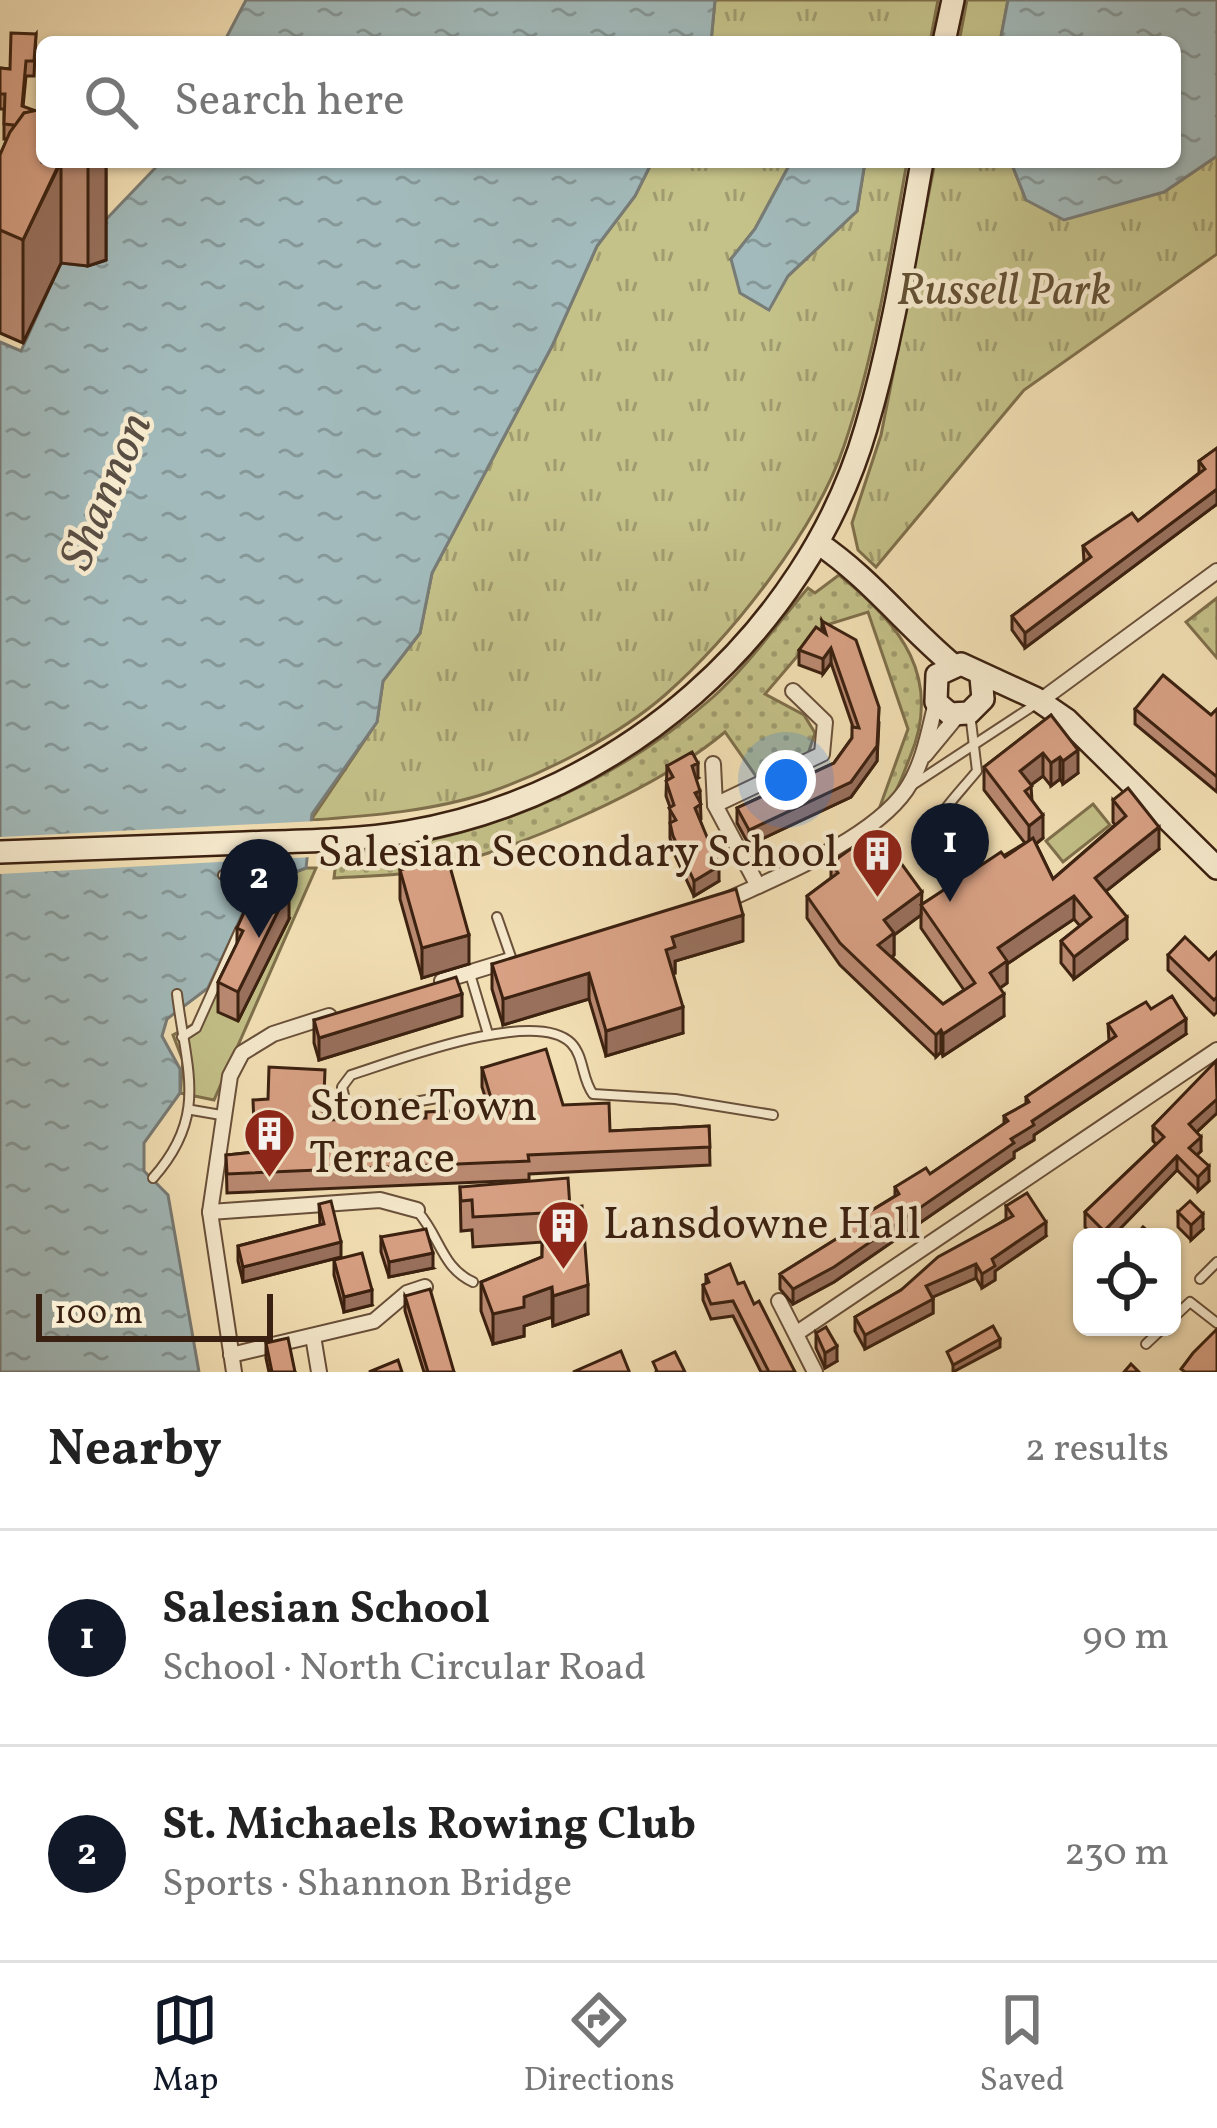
<!DOCTYPE html>
<html lang="en">
<head>
<meta charset="utf-8">
<style>
	body { margin:0; font-family:Vollkorn,serif; background:#f6f6f6; color:#222 }
	.controls { position:absolute; right:36px; bottom:36px; display:grid; overflow:hidden; border-radius:18px; box-shadow:0 3px 9px #0004 }
	.controls button { width:108px; height:108px; display:grid; place-items:center; padding:0; border:0; border-bottom:3px solid #e0e0e0; background:#fff; color:#222; font:60px sans-serif }
	.scale { position:absolute; left:36px; bottom:30px; width:237px; box-sizing:border-box; padding-left:12px; border:6px solid #3a2010; border-top:0; font-size:33px; line-height:42px; white-space:nowrap; color:#3a2010; -webkit-text-stroke:9px #f8ecd0; paint-order:stroke }
	.you { position:absolute; left:786px; top:780px; width:42px; height:42px; margin:-30px; border:9px solid #fff; border-radius:50%; background:#1a73e8; box-shadow:0 0 0 18px #1a73e833 }
	.badge { display:grid; place-items:center; width:78px; height:78px; border-radius:50%; background:#111827; color:#fff; font-size:39px; font-weight:700 }
	.pin { position:absolute; translate:-50% -99px; filter:drop-shadow(0 3px 6px #0008) }
	.pin::after { content:''; position:absolute; top:63px; width:42px; height:36px; background:inherit; clip-path:polygon(0 0,100% 0,50% 100%) }
	.list { margin:0; padding:0; list-style:none }
	h2 { display:flex; justify-content:space-between; align-items:center; height:156px; margin:0; padding:0 48px; font-size:51px }
	h2 small { font-size:39px; font-weight:400; color:#767676 }
	.list li { display:grid; grid-template-columns:78px 1fr auto; gap:36px; align-items:center; box-sizing:border-box; height:216px; padding:0 48px; border-top:3px solid #e0e0e0 }
	.list b { display:block; font-size:45px; white-space:nowrap }
	.list p { margin:0; font-size:39px; white-space:nowrap; color:#767676 }
	.list em { font-size:39px; font-style:normal; color:#767676 }
	.icon { flex:none; width:66px; height:66px; fill:none; stroke:currentColor; stroke-width:2; stroke-linecap:round; stroke-linejoin:round }
	.map { position:relative; flex:none; width:1217px; height:1372px; overflow:hidden }
	.search { position:absolute; background:#fff; box-shadow:0 3px 9px #0004; left:36px; right:36px; top:36px; height:132px; display:flex; align-items:center; gap:30px; box-sizing:border-box; padding:0 42px; border-radius:18px; color:#767676; font-size:45px }
	.sheet { height:588px; background:#fff }
	nav { display:flex; justify-content:space-around; align-items:center; box-sizing:border-box; height:168px; border-top:3px solid #e0e0e0; background:#fff; font-size:33px; color:#767676 }
	nav a { display:grid; justify-items:center; gap:6px }
	nav .on { color:#111827 }
	.map>svg:first-child { display:block }
	.grass { fill:url(#grass-dots); stroke:#7f704c; stroke-width:3 }
	.park { fill:url(#park-tufts); stroke:#7f704c; stroke-width:3 }
	.pitch { fill:#c4c189; stroke:#7f704c; stroke-width:3 }
	.water { fill:url(#water-ripples); stroke:#787c77; stroke-width:3 }
	.pier { fill:#f5e2b7 }
	.lines { fill:none; stroke-linecap:round; stroke-linejoin:round }
	.service-casing { stroke:#69503a; stroke-width:12 }
	.minor-casing { stroke:#69503a; stroke-width:18 }
	.secondary-casing { stroke:#3a2010; stroke-width:26 }
	.service { stroke:#f8ecd0; stroke-width:8 }
	.minor { stroke:#f8ecd0; stroke-width:14 }
	.secondary { stroke:#f8ecd0; stroke-width:21 }
	.wall { fill:#bb8b73; stroke:#3a2010; stroke-width:3; fill-rule:evenodd }
	.shaded-wall { fill:#99715e; stroke:#3a2010; stroke-width:3 }
	.building { fill:#daa286; stroke:#3a2010; stroke-width:3 }
	.labels { text-anchor:middle; dominant-baseline:central; stroke-width:9; stroke-linejoin:round; paint-order:stroke }
	.park-label { font-size:45px; font-style:italic; fill:#635034; stroke:#f8ecd0 }
	.poi-label { font-size:45px; fill:#3a2010; stroke:#f8ecd0; text-anchor:start }
	.water-label { font-size:48px; font-style:italic; fill:#594e43; stroke:#f8ecd0 }
</style>
</head>
<body>
<div class="map">
<svg width="1217" height="1372" viewBox="0 0 1217 1372">
	<defs>
		<pattern id="grass-dots" width="8" height="8" patternUnits="userSpaceOnUse" patternTransform="scale(3)"><rect width="8" height="8" fill="#c4c189"/><path d="M2 2h.1M6 6h.1" fill="none" stroke="#a09c6f" stroke-width="1.8" stroke-linecap="round"/></pattern>
		<pattern id="park-tufts" width="24" height="20" patternUnits="userSpaceOnUse" patternTransform="scale(3)"><rect width="24" height="20" fill="#c4c189"/><path d="M3 7l-1-3M5 7V3M7 7l1-3M15 17l-1-3M17 17v-4M19 17l1-3" fill="none" stroke="#a09c6f"/></pattern>
		<pattern id="water-ripples" width="26" height="14" patternUnits="userSpaceOnUse" patternTransform="scale(3)"><rect width="26" height="14" fill="#a2babb"/><path d="M2 4q2-2 4 0t4 0M15 11q2-2 4 0t4 0" fill="none" stroke="#859797"/></pattern>
	</defs>
	<rect width="100%" height="100%" fill="#f5e2b7"/>
	<filter id="stains"><feTurbulence type="fractalNoise" baseFrequency=".00167" numOctaves="4"/><feColorMatrix values="0 0 0 0 .2 0 0 0 0 .09 0 0 0 0 .02 0 0 0 .5 -.17"/></filter>
	<radialGradient id="worn" r=".72"><stop offset=".6" stop-color="#630" stop-opacity="0"/><stop offset="1" stop-color="#630" stop-opacity=".3"/></radialGradient>
	<g class="grass">
		<path d="M839 575C901 624 943 678 910 757 901 779 897 797 878 812L908 729 868 612 823 626 765 694 804 715 815 733 808 754 758 779 725 732C656 790 506 856 417 872 390 876 361 876 334 878L337 853C472 845 610 788 712 698 747 667 777 624 808 588L815 593Z"/>
		<path d="M1217 598V658L1186 622Z"/>
	</g>
	<g class="park">
		<path d="M715 0H938L930 42H711Z"/>
		<path d="M967 0H1008L1000 42H959Z"/>
		<path d="M1217 156V254L1024 390 876 567 858 550 852 523 881 435 935 162H1011L1026 200 1164 192Z"/>
		<path d="M652 162H791L755 229 731 259 788 276 857 211 865 162H907C890 256 875 355 844 446 816 530 731 637 665 695 619 735 548 772 490 792 434 811 370 816 311 820L377 722 383 681 420 633 432 573 552 346 597 246 635 196Z"/>
	</g>
	<g class="pitch">
		<path d="M1093 804 1110 825 1063 862 1046 841Z"/>
		<path d="M306 868H316L214 1100 180 1093 183 1061 173 1035 194 1024 255 887Z"/>
	</g>
	<g class="water">
		<path d="M246 0H715L711 42H224Z"/>
		<path d="M1008 0H1217V156L1164 192 1064 220 1026 200 1011 162H1175V42H1000Z"/>
		<path d="M161 162H652L635 196 597 246 552 346 432 573 420 633 383 681 377 722 312 814 306 868 255 887 208 988 167 1019 162 1036 180 1069V1093L144 1143V1171L168 1195 199 1372H0V342L21 351 61 263 87 266 105 261 93 233Z"/>
		<path d="M791 162H865L857 211 788 276 769 310 740 293 731 259 755 229Z"/>
	</g>
	<path class="pier" d="M317 821 313 857 0 874V837Z"/>
	<g class="lines">
		<defs>
			<g id="service">
				<path d="M911 786 1039 702"/>
				<path d="M223 875 256 894"/>
				<path d="M956 888C923 822 932 825 977 771L970 713"/>
				<path d="M497 917 512 960"/>
				<path d="M470 974 488 1034"/>
				<path d="M182 1037 196 1028 240 930"/>
				<path d="M437 1098 354 1113 347 1108 342 1087 351 1075C395 1061 535 1007 571 1043 584 1056 582 1080 593 1094L675 1099 773 1115"/>
				<path d="M192 1110 221 1115"/>
				<path d="M153 1178C209 1115 186 1070 177 994"/>
				<path d="M418 1212C440 1237 442 1268 473 1282"/>
				<path d="M1200 1279 1217 1262"/>
				<path d="M1172 1319 1190 1302 1217 1323"/>
				<path d="M1146 1344 1164 1327"/>
			</g>
			<g id="minor">
				<path d="M1040 701 1217 571"/>
				<path d="M925 755 958 715"/>
				<path d="M713 764 715 805 758 886"/>
				<path d="M715 805 822 754 825 722 793 691"/>
				<path d="M725 901C779 876 871 840 906 790 923 765 929 731 936 702"/>
				<path d="M442 981 507 961"/>
				<path d="M210 1212 380 1200 417 1210"/>
				<path d="M779 1301 815 1372"/>
				<path d="M797 1333 1217 1050"/>
				<path d="M313 1336 319 1372"/>
				<path d="M231 1355 374 1321 407 1293 425 1287"/>
				<path d="M234 1372 210 1212 230 1076 242 1053 273 1034 329 1016"/>
			</g>
			<g id="secondary">
				<path d="M944 42 953 0"/>
				<path d="M818 543C870 578 905 625 953 665"/>
				<path d="M981 677 983 699 969 713 950 714 936 702 937 675 961 664 1035 698 1067 720 1217 868"/>
				<path d="M0 852C82 849 163 846 245 843 299 841 354 841 407 832 619 797 806 634 866 428 892 341 906 251 922 162"/>
			</g>
		</defs>
		<use href="#service" class="service-casing"/>
		<use href="#minor" class="minor-casing"/>
		<use href="#secondary" class="secondary-casing"/>
		<use href="#service" class="service"/>
		<use href="#minor" class="minor"/>
		<use href="#secondary" class="secondary"/>
	</g>
	<g class="wall">
		<path d="M36 34 34 76H26L23 107 42 162H106V260L88 266 61 263 23 343 0 333V155L7 139H4V109H0V68L10 69Z"/>
		<path d="M1217 448V504L1025 648 1012 630V616L1084 562 1083 546 1138 521 1199 473V461Z"/>
		<path d="M822 621 879 722 877 761 851 797 749 845 737 823V808L834 763 852 738 853 727 831 663 823 674 799 665V650L822 631Z"/>
		<path d="M1135 709 1211 715 1217 709V792L1135 724Z"/>
		<path d="M1051 715 1078 773 1063 784 1060 779 1051 786 1043 776 1031 785 1032 801 1043 838 1036 844 1053 879 1115 825 1113 822V800L1159 849 1106 891 1127 939 1074 979 1061 963V941L1080 926 1074 919 1007 964V983L1000 988 1004 1016 943 1056 941 1052 936 1057 840 965 807 918V896L831 878V863L922 904 1025 843 984 790V767ZM921 915V928L964 990 943 1004 892 957 894 955V935Z"/>
		<path d="M667 766 698 778 696 779 700 802V820L719 881 694 896 673 851 670 838V807L666 796Z"/>
		<path d="M400 870 469 964 422 978 400 899Z"/>
		<path d="M289 919 238 1021 218 1012V982L237 944V928Z"/>
		<path d="M743 941 675 961V973H673L683 1033 606 1056 589 999 503 1025 492 989V964Z"/>
		<path d="M1217 952V1012L1214 1015 1168 970V955L1209 960Z"/>
		<path d="M1151 1009 1186 1034 1034 1135V1140L1014 1152V1158L834 1282 793 1304 780 1289V1274L846 1233V1226L895 1196V1187L930 1174 1004 1124V1116L1026 1104V1097L1109 1041 1108 1024Z"/>
		<path d="M462 1016 319 1060 314 1043V1020Z"/>
		<path d="M1217 1062V1113L1197 1132 1201 1151 1197 1155 1209 1181 1198 1191 1177 1170 1112 1237H1095L1085 1227V1212L1156 1144 1153 1141V1126Z"/>
		<path d="M482 1068 563 1105 610 1131 709 1126 710 1165 529 1174V1180L227 1193 226 1155 254 1152 323 1120 426 1118 489 1109 482 1087Z"/>
		<path d="M460 1187 570 1208 588 1314 553 1326 552 1317 524 1326V1336L493 1344 481 1311V1282L542 1257V1242L473 1247 472 1230 461 1231Z"/>
		<path d="M319 1204 341 1257 243 1282 238 1261V1246L320 1225Z"/>
		<path d="M1006 1206 1046 1236 995 1271V1280L982 1288 976 1278 933 1297V1313L865 1349 855 1331V1317L901 1290 1006 1219Z"/>
		<path d="M1178 1212 1203 1229 1191 1240 1178 1227Z"/>
		<path d="M381 1237 433 1268 389 1277 381 1252Z"/>
		<path d="M334 1260 372 1305 344 1312 334 1275Z"/>
		<path d="M706 1275 738 1284 754 1304 795 1372H761L733 1316 711 1319 703 1300V1285L706 1284Z"/>
		<path d="M405 1296 454 1372H424L405 1311Z"/>
		<path d="M816 1333 837 1361 825 1368 816 1348Z"/>
		<path d="M266 1343 295 1372H269L266 1358Z"/>
	</g>
	<g class="shaded-wall">
		<path d="M61 162V263L23 343V240Z"/>
		<path d="M92 162H106V260L88 266V164Z"/>
		<path d="M1217 489V504L1025 648V633Z"/>
		<path d="M831 648V663L823 674V659Z"/>
		<path d="M879 707 877 761 851 797 749 845V830L851 782Z"/>
		<path d="M1078 750V773L1063 784V761Z"/>
		<path d="M1043 753V776L1020 793V771Z"/>
		<path d="M1060 757V779L1051 786V763Z"/>
		<path d="M698 763V778L692 781V766Z"/>
		<path d="M700 791 701 819 695 823V793Z"/>
		<path d="M1043 815V838L1029 849V826Z"/>
		<path d="M1159 827V849L1095 900V878Z"/>
		<path d="M719 866V881L694 896V881Z"/>
		<path d="M289 889V919L238 1021V992Z"/>
		<path d="M922 892 921 915 894 935V955L878 967V945L884 920Z"/>
		<path d="M1074 896V919L1007 964V983L990 995V973L998 948Z"/>
		<path d="M743 915V941L675 961V973L666 975V950L672 937Z"/>
		<path d="M1127 917V939L1074 979V957Z"/>
		<path d="M469 935V964L422 978V948Z"/>
		<path d="M589 973V999L503 1025V999Z"/>
		<path d="M462 994V1016L319 1060V1038Z"/>
		<path d="M1004 994V1016L943 1056V1034Z"/>
		<path d="M683 1007V1033L606 1056V1031Z"/>
		<path d="M1186 1019V1034L1034 1135V1140L1014 1152V1158L834 1282 793 1304V1289L1011 1139 1032 1121Z"/>
		<path d="M941 1030V1052L936 1057V1035Z"/>
		<path d="M1217 1099V1113L1189 1139V1124Z"/>
		<path d="M1201 1137V1151L1189 1162V1148Z"/>
		<path d="M1177 1156V1170L1112 1237H1104V1231Z"/>
		<path d="M1209 1166V1181L1198 1191V1177Z"/>
		<path d="M1203 1214V1229L1191 1240V1225Z"/>
		<path d="M1046 1222V1236L995 1271V1280L982 1288V1274L992 1259Z"/>
		<path d="M341 1242V1257L243 1282V1267Z"/>
		<path d="M433 1253V1268L389 1277V1262Z"/>
		<path d="M976 1264V1278L926 1300V1286Z"/>
		<path d="M588 1285V1314L553 1326V1296Z"/>
		<path d="M552 1287V1317L524 1326V1336L493 1344V1314L524 1297Z"/>
		<path d="M372 1290V1305L344 1312V1297Z"/>
		<path d="M933 1299V1313L865 1349V1335Z"/>
		<path d="M1000 1339V1347L953 1372V1365Z"/>
		<path d="M837 1346V1361L825 1368V1353Z"/>
	</g>
	<g class="building">
		<path d="M11 33 36 34 34 61H26L22 106 36 111 24 113 14 127 13 125 4 124 5 94H0V68L10 69Z"/>
		<path d="M42 109V162H60L23 240 0 230V155L10 132 24 113Z"/>
		<path d="M1217 448V489L1025 633 1012 616 1091 557 1083 546 1132 513 1138 521 1205 469 1199 461Z"/>
		<path d="M822 621 856 640 879 707 877 746 851 782 749 830 737 808 834 763 852 738V727L859 728 831 648 823 659 799 650 816 627 826 634Z"/>
		<path d="M1163 675 1211 715 1217 709V777L1135 709Z"/>
		<path d="M1051 715 1078 750 1063 761 1060 757 1051 763 1043 753 1020 771 1032 786 1025 791 1043 815 1029 826 984 767Z"/>
		<path d="M692 752 698 763 692 766 700 791 695 793 701 804 695 808 719 866 694 881 673 836 670 823 676 820 669 808 674 805 666 781 673 777 667 766Z"/>
		<path d="M1128 788 1159 827 1095 878 1127 917 1074 957 1061 941 1091 917 1074 896 998 948 1007 961 990 973 1004 994 943 1034 941 1030 936 1035 840 943 807 896 838 873 831 863 877 830 922 892 884 920 894 933 878 945 943 1004 975 983 921 905 1001 852 1005 857 1033 838 1053 879 1126 816 1113 800Z"/>
		<path d="M447 856 469 935 422 948 400 870Z"/>
		<path d="M261 875 289 889 238 992 218 982 243 931 237 928Z"/>
		<path d="M736 889 743 915 672 937 675 947 666 950 683 1007 606 1031 589 973 503 999 492 964Z"/>
		<path d="M1185 937 1209 960 1217 952V997L1214 1000 1168 955Z"/>
		<path d="M456 977 462 994 319 1038 314 1020Z"/>
		<path d="M1172 996 1186 1019 1032 1121 1034 1125 1011 1139 1014 1143 834 1267 793 1289 780 1274 849 1231 846 1226 899 1194 895 1187 926 1168 930 1174 1008 1121 1004 1116 1029 1102 1026 1097 1116 1036 1108 1024 1146 1002 1151 1009Z"/>
		<path d="M546 1049 563 1105 609 1103 610 1131 709 1126 710 1147 528 1155 529 1161 227 1174 226 1155 255 1152 253 1100 268 1099 269 1067 325 1070 323 1120 426 1118V1112L494 1108 482 1068Z"/>
		<path d="M1216 1061 1217 1099 1189 1124 1201 1137 1189 1148 1209 1166 1198 1177 1177 1156 1104 1231 1085 1212 1164 1137 1153 1126Z"/>
		<path d="M568 1178 570 1208 582 1206 588 1285 553 1296 552 1287 524 1297V1307L493 1314 481 1282 542 1257 543 1213 473 1217 472 1200 461 1201 460 1187Z"/>
		<path d="M1027 1193 1046 1222 992 1259 995 1266 982 1274 976 1264 926 1286 933 1299 865 1335 855 1317 901 1290 938 1257 1013 1216 1006 1206Z"/>
		<path d="M331 1201 341 1242 243 1267 238 1246 324 1224 319 1204Z"/>
		<path d="M1190 1201 1203 1214 1191 1225 1178 1212Z"/>
		<path d="M1143 1227 1155 1237H1135Z"/>
		<path d="M426 1229 433 1253 389 1262 381 1237Z"/>
		<path d="M362 1253 372 1290 344 1297 334 1260Z"/>
		<path d="M730 1264 738 1284 744 1282 754 1304 759 1301 795 1372H769L733 1301 711 1304 703 1285 709 1282 706 1275Z"/>
		<path d="M430 1289 454 1372H428L405 1296Z"/>
		<path d="M993 1326 1000 1339 953 1365 947 1352Z"/>
		<path d="M826 1327 837 1346 825 1353 816 1333Z"/>
		<path d="M1217 1329V1372H1185L1181 1369 1193 1353Z"/>
		<path d="M288 1338 295 1372H272L266 1343Z"/>
		<path d="M621 1351 629 1371 627 1372H573Z"/>
		<path d="M675 1352 685 1372H655L657 1371 653 1362Z"/>
		<path d="M398 1360 402 1372H369Z"/>
		<path d="M1131 1364 1139 1372H1124Z"/>
	</g>
	<defs>
		<symbol id="building-pin" viewBox="-11 -11 22 30"><path d="M0 17L-7.5 6A9.5 9.5 0 1 1 7.5 6Z" fill="#8f2418" stroke="#f8ecd0"/><path d="M-4-6H4V6H1V3H-1V6H-4ZM-2.5-4.3h1.7v1.8h-1.7ZM.8-4.3h1.7v1.8H.8ZM-2.5-1h1.7V.8h-1.7ZM.8-1h1.7V.8H.8Z" fill="#fff"/></symbol>
	</defs>
	<g fill-rule="evenodd">
		<use href="#building-pin" x="848" y="824" width="59" height="81"/>
		<use href="#building-pin" x="240" y="1104" width="59" height="81"/>
		<use href="#building-pin" x="534" y="1196" width="59" height="81"/>
	</g>
	<g class="labels">
		<g class="park-label">
			<text x="1004" y="292">Russell Park</text>
		</g>
		<g class="poi-label">
			<text x="838" y="854" text-anchor="end">Salesian Secondary School</text>
			<text x="309" y="1108">Stone Town<tspan x="309" dy="52">Terrace</tspan></text>
			<text x="603" y="1226">Lansdowne Hall</text>
		</g>
		<g class="water-label">
			<text transform="translate(108 492) rotate(-67)">Shannon</text>
		</g>
	</g>
	<rect width="100%" height="100%" filter="url(#stains)"/>
	<rect width="100%" height="100%" fill="url(#worn)"/>
</svg>
<div class="controls">
<button><svg class="icon" aria-label="locate" viewBox="0 0 24 24"><circle cx="12" cy="12" r="6"/><path d="M12 2v4M12 18v4M2 12h4M18 12h4"/></svg></button>
</div>
<div class="scale">100 m</div>
<div class="you"></div>
<div class="pin badge" style="left:950px;top:902px">1</div>
<div class="pin badge" style="left:259px;top:938px">2</div>
<div class="search"><svg class="icon" aria-label="search" viewBox="0 0 24 24"><circle cx="10" cy="10" r="6"/><path d="M15 15l6 6"/></svg>Search here</div>
</div>
<section class="sheet">
<h2>Nearby<small>2 results</small></h2>
<ul class="list">
<li><span class="badge">1</span><div><b>Salesian School</b><p>School · North Circular Road</p></div><em>90 m</em></li>
<li><span class="badge">2</span><div><b>St. Michaels Rowing Club</b><p>Sports · Shannon Bridge</p></div><em>230 m</em></li>
</ul>
</section>
<nav>
<a class="on"><svg class="icon" aria-label="map" viewBox="0 0 24 24"><path d="M3 6l6-2 6 2 6-2v14l-6 2-6-2-6 2zM9 4v14M15 6v14"/></svg>Map</a>
<a><svg class="icon" aria-label="directions" viewBox="0 0 24 24"><path d="M12 3l9 9-9 9-9-9zM9 14v-3h6M13 9l2 2-2 2"/></svg>Directions</a>
<a><svg class="icon" aria-label="saved" viewBox="0 0 24 24"><path d="M7 4h10v16l-5-4-5 4z"/></svg>Saved</a>
</nav>
</body>
</html>
